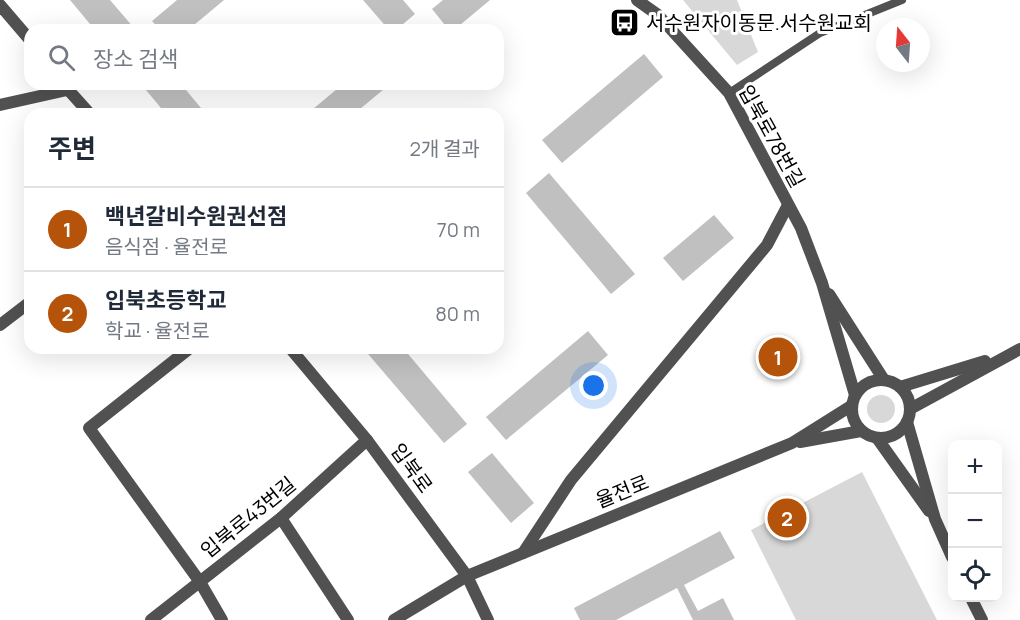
<!DOCTYPE html>
<html lang="ko">
<head>
<meta charset="utf-8">
<style>
	body { margin:0; font-family:Manrope,"Noto Sans KR",sans-serif; background:#f2f2f3; color:#1f2937 }
	.controls { position:absolute; right:18px; bottom:18px; display:grid; overflow:hidden; border-radius:12px; box-shadow:0 6px 24px #0002 }
	.controls button { width:54px; height:54px; display:grid; place-items:center; padding:0; border:0; border-bottom:2px solid #e0e1e3; background:#fff; color:#1f2937; font:30px sans-serif }
	.compass { position:absolute; left:876px; top:18px; width:54px; height:54px; border-radius:50%; background:#fff; box-shadow:0 6px 24px #0002; rotate:343deg }
	.you { position:absolute; left:594px; top:386px; width:21px; height:21px; margin:-15px; border:4px solid #fff; border-radius:50%; background:#1a73e8; box-shadow:0 0 0 9px #1a73e833 }
	.badge { display:grid; place-items:center; width:39px; height:39px; border-radius:50%; background:#b45309; color:#fff; font-size:20px; font-weight:700 }
	.pin { position:absolute; translate:-50% -50%; border:3px solid #fff; box-shadow:0 2px 6px #0006 }
	.list { margin:0; padding:0; list-style:none }
	h2 { display:flex; justify-content:space-between; align-items:center; height:78px; margin:0; padding:0 24px; font-size:26px }
	h2 small { font-size:20px; font-weight:400; color:#747a83 }
	.list li { display:grid; grid-template-columns:39px 1fr auto; gap:18px; align-items:center; box-sizing:border-box; height:84px; padding:0 24px; border-top:2px solid #e0e1e3 }
	.list b { display:block; font-size:22px; white-space:nowrap }
	.list p { margin:0; font-size:20px; white-space:nowrap; color:#747a83 }
	.list em { font-size:20px; font-style:normal; color:#747a83 }
	.icon { flex:none; width:33px; height:33px; fill:none; stroke:currentColor; stroke-width:2; stroke-linecap:round; stroke-linejoin:round }
	.map { position:relative; flex:none; width:1020px; height:620px; overflow:hidden }
	.search { position:absolute; background:#fff; box-shadow:0 6px 24px #0002; left:24px; top:24px; width:480px; height:66px; display:flex; align-items:center; gap:15px; box-sizing:border-box; padding:0 21px; border-radius:18px; color:#747a83; font-size:22px }
	.panel { position:absolute; background:#fff; box-shadow:0 6px 24px #0002; left:24px; top:108px; width:480px; height:246px; border-radius:18px }
	.map>svg:first-child { display:block }
	.green { fill:#d8d8d8 }
	.building { fill:#c0c0c0 }
	.lines { fill:none; stroke-linecap:round; stroke-linejoin:round }
	.service { stroke:#515151; stroke-width:8 }
	.minor { stroke:#515151; stroke-width:12 }
	.tertiary { stroke:#515151; stroke-width:12 }
	.labels { text-anchor:middle; dominant-baseline:central; stroke-width:6; stroke-linejoin:round; paint-order:stroke }
	.poi-label { font-size:20px; fill:#000; stroke:#fff; text-anchor:start }
	.street-label { font-size:20px; fill:#000; stroke:#fff }
</style>
</head>
<body>
<div class="map">
<svg width="1020" height="620" viewBox="0 0 1020 620">
	<rect width="100%" height="100%" fill="#fff"/>
	<g class="green">
		<path d="M683 0H737L758 52 737 65Z"/>
		<circle cx="881" cy="409" r="14"/>
		<path d="M862 472 937 620H796L751 530Z"/>
	</g>
	<g class="building">
		<path d="M70 0H110L134 28 132 30H95Z"/>
		<path d="M177 0H224L188 30H160L152 21Z"/>
		<path d="M363 0H403L415 14 396 30H389Z"/>
		<path d="M443 0H490L454 30H449L432 9Z"/>
		<path d="M644 54 663 77 562 163 542 140Z"/>
		<path d="M141 84H181L206 114H166Z"/>
		<path d="M343 84H379L384 89 354 114H307Z"/>
		<path d="M549 173 635 274 611 294 526 193Z"/>
		<path d="M714 215 734 238 683 281 663 258Z"/>
		<path d="M588 331 608 355 506 440 486 417Z"/>
		<path d="M363 348H403L467 424 444 443Z"/>
		<path d="M492 453 534 503 511 523 468 472Z"/>
		<path d="M720 531 735 558 684 585 698 611 723 598 734 620H693L677 588 616 620H580L574 608Z"/>
	</g>
	<g class="lines">
		<path class="service" d="M729 93 820 33 902 0"/>
		<g class="minor">
			<path d="M0 105 67 90"/>
			<path d="M0 325 30 302"/>
			<path d="M190 348 89 428 200 582 222 620"/>
			<path d="M281 518 348 620"/>
			<path d="M523 553 571 480 767 245 788 205"/>
			<path d="M151 620 281 518 367 440"/>
			<path d="M394 620 467 576"/>
		</g>
		<g class="tertiary">
			<path d="M637 0 658 15 729 93 801 228 822 283 855 395"/>
			<path d="M0 5 30 40"/>
			<path d="M63 84 90 114"/>
			<path d="M829 294 884 380"/>
			<path d="M290 348 367 440 467 576 488 620"/>
			<circle cx="881" cy="409" r="29"/>
			<path d="M900 387 985 361"/>
			<path d="M910 409 1020 349"/>
			<path d="M907 422 935 519 952 557"/>
			<path d="M877 438 929 511"/>
			<path d="M800 442 861 431"/>
			<path d="M467 576 792 443 851 406"/>
			<path d="M971 598 982 620"/>
		</g>
	</g>
	<defs>
		<symbol id="bus-square" viewBox="-11 -11 22 22"><rect x="-9" y="-9" width="18" height="18" rx="4" fill="#000" stroke="#fff"/><path d="M-5-6H5V4H4V6H2V4H-2V6H-4V4H-5ZM-3.5-4V0h7V-4ZM-3.5 1.2v1.5H-2V1.2ZM2 1.2v1.5H3.5V1.2Z" fill="#fff"/></symbol>
	</defs>
	<g fill-rule="evenodd">
		<use href="#bus-square" x="608" y="6" width="33" height="33"/>
	</g>
	<g class="labels">
		<g class="poi-label">
			<text x="646" y="22">서수원자이동문.서수원교회</text>
		</g>
		<g class="street-label">
			<text transform="translate(772 136) rotate(61)">입북로78번길</text>
			<text transform="translate(412 468) rotate(54)">입북로</text>
			<text transform="translate(622 491) rotate(-22)">율전로</text>
			<text transform="translate(248 517) rotate(-39)">입북로43번길</text>
		</g>
	</g>
</svg>
<div class="controls">
<button>+</button>
<button>−</button>
<button><svg class="icon" aria-label="locate" viewBox="0 0 24 24"><circle cx="12" cy="12" r="6"/><path d="M12 2v4M12 18v4M2 12h4M18 12h4"/></svg></button>
</div>
<svg class="compass" viewBox="-18 -18 36 36"><path d="M0-13l5 13h-10z" fill="#e53935"/><path d="M0 13l5-13h-10z" fill="#747a83"/></svg>
<div class="you"></div>
<div class="pin badge" style="left:778px;top:357px">1</div>
<div class="pin badge" style="left:787px;top:518px">2</div>
<div class="search"><svg class="icon" aria-label="search" viewBox="0 0 24 24"><circle cx="10" cy="10" r="6"/><path d="M15 15l6 6"/></svg>장소 검색</div>
<section class="panel">
<h2>주변<small>2개 결과</small></h2>
<ul class="list">
<li><span class="badge">1</span><div><b>백년갈비수원권선점</b><p>음식점 · 율전로</p></div><em>70 m</em></li>
<li><span class="badge">2</span><div><b>입북초등학교</b><p>학교 · 율전로</p></div><em>80 m</em></li>
</ul>
</section>
</div>
</body>
</html>
